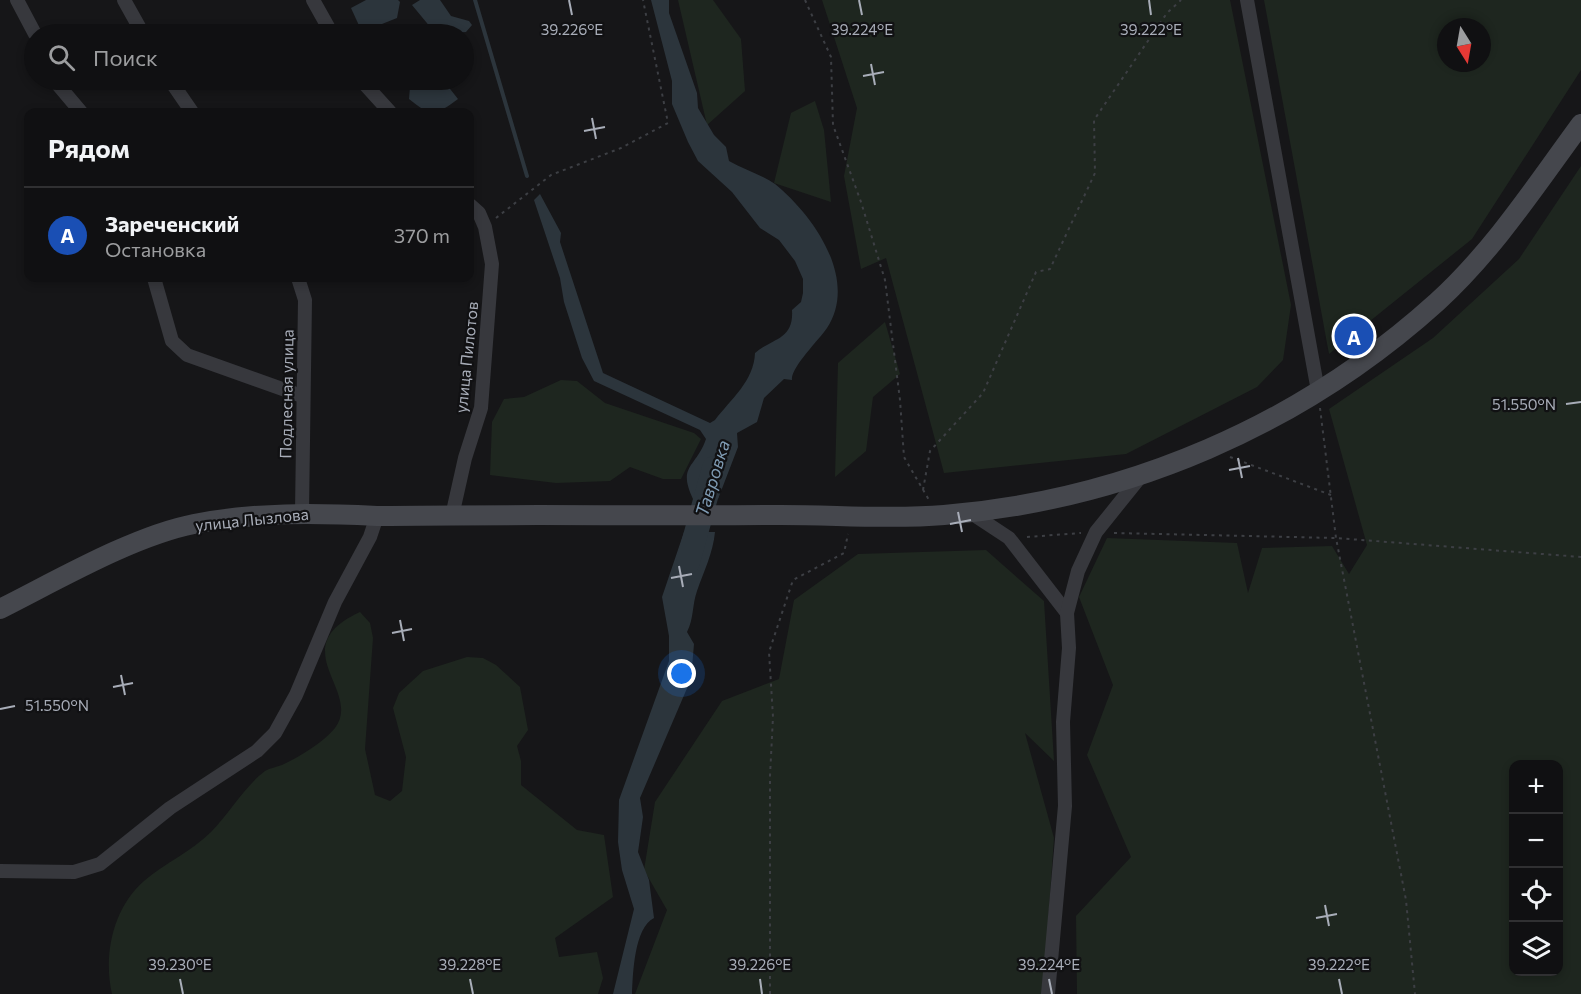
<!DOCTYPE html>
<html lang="ru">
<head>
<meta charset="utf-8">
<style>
	body { margin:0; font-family:Commissioner,sans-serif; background:#19191b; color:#f1f3f6 }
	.controls { position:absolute; right:18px; bottom:18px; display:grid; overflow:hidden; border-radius:12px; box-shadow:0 3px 9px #0003 }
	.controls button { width:54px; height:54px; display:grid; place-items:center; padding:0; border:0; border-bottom:2px solid #303032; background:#101012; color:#f1f3f6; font:30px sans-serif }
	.compass { position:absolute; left:1437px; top:18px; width:54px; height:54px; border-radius:50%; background:#101012; box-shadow:0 3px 9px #0003; rotate:169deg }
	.you { position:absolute; left:682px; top:674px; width:21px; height:21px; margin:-15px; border:4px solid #fff; border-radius:50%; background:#1a73e8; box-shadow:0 0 0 9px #1a73e833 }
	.badge { display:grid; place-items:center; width:39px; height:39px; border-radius:50%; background:#d93025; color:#fff; font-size:20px; font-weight:700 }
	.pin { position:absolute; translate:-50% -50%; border:3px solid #fff; box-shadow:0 2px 6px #0006 }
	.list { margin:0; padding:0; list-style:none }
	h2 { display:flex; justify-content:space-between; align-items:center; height:78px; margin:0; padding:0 24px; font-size:26px }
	h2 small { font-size:20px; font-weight:400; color:#9c9d9f }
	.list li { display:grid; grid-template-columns:39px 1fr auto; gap:18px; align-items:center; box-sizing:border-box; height:96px; padding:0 24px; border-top:2px solid #303032 }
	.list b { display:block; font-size:22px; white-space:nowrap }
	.list p { margin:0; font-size:20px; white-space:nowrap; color:#9c9d9f }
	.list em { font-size:20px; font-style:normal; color:#9c9d9f }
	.icon { flex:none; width:33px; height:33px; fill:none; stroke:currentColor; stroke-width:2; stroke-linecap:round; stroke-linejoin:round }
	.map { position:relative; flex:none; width:1581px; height:994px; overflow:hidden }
	.search { position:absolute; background:#101012; box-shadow:0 3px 9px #0003; left:24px; top:24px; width:450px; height:66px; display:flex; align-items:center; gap:15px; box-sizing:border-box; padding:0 21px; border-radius:33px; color:#9c9d9f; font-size:22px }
	.panel { position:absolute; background:#101012; box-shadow:0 3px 9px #0003; left:24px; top:108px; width:450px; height:174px; border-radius:12px }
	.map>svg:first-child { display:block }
	.green { fill:#1e261f; fill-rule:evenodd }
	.water { fill:#2c353c }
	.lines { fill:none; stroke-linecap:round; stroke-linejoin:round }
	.stream { stroke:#2c353c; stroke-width:4 }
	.river { stroke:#2c353c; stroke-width:24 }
	.path { stroke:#3d3f44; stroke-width:2; stroke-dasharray:3 4.5; stroke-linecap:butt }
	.street { stroke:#37383d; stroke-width:14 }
	.secondary { stroke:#45474d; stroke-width:20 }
	.ticks { fill:none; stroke:#a8adb8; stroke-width:2 }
	.labels { text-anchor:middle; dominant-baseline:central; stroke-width:4.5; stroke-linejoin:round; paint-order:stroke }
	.street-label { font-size:16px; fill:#a8adb8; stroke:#111113 }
	.water-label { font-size:18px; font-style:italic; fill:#7f9bb3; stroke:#111113 }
	.ticks-label { font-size:15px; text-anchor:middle; fill:#a8adb8; stroke:#111113; stroke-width:4.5; stroke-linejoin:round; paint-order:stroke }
</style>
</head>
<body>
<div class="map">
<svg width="1581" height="994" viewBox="0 0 1581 994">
	<rect width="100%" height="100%" fill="#161618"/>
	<g class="green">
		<path d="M678 0H713L741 39 745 91 707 125Z"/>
		<path d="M822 0H1230L1291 305 1283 360 1257 387 1126 454 944 473 886 258 861 269 844 176 857 108Z"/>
		<path d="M1264 0H1581V70L1472 239 1329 354ZM1446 27H1482V63H1446Z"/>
		<path d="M815 101 824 130 831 202 774 183 791 113Z"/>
		<path d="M1581 166V994H1077L1076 916 1131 857 1087 755 1113 685 1079 597 1107 538 1237 543 1248 593 1262 548 1332 546 1349 574 1367 545 1329 409 1433 338 1519 259ZM1558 764V972H1514V764Z"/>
		<path d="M885 322 900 374 873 397 866 451 835 477 838 363Z"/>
		<path d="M561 380 577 381 605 403 694 433 701 439 681 479H663L630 467 610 481 556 483 490 475 492 422 504 399 524 397Z"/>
		<path d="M986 550 1044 601 1054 761 1025 733 1054 838 1043 994H635L667 910 644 870 655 802 722 701 779 679 794 600 858 554Z"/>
		<path d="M360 612 370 623 373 638 365 749 375 795 390 801 402 791 406 757 393 708 399 693 423 671 467 657 483 658 496 665 520 687 528 730 517 746 521 761V785L577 830 604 835 613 897 555 938 559 957 597 952 603 978 598 994H112C103 955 113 908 144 881 165 863 191 852 211 832 228 815 246 785 265 771 270 768 277 767 282 765 299 757 323 743 335 728 363 691 282 648 360 612Z"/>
	</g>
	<g class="water">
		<path d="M366 0H398L400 2 397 18 362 32 351 8Z"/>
		<path d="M420 0H440L451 16 469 21 472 25 466 32 436 34 412 5Z"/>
		<path d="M651 0H669V13L697 93 698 108 714 135 726 147 729 161C744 170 761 174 775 184 813 215 859 279 827 328 819 340 790 368 792 380L784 379 764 398 757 422 737 433 738 447 718 499H693C677 465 696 468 706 439L700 430 594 381 582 358 564 302 560 278 534 200 540 194 561 233 560 242 603 373 710 423 715 420C731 399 754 381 755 353 772 338 794 340 792 310L801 302 803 293V279L795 261 779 240 760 228 732 192 698 161 688 142 672 104V81Z"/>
		<path d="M422 80H443L458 99C435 116 431 117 409 99L410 87Z"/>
		<path d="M684 532H715C713 553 704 571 697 591 692 605 694 618 687 632L694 644 691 679 640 798 643 817 638 852 649 880 654 918C634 928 633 974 632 994H613L634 909 622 870 618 842 619 800 669 661V636L662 597Z"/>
	</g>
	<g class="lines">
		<path class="stream" d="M475 0 527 176"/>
		<path class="river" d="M688 562 714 468"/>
		<g class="path">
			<path d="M805 0 831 57 833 125 861 202 885 280 900 400 904 457 929 500"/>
			<path d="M496 218 551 175 621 148 668 123 643 0"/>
			<path d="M1320 408 1336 538 1406 900 1415 994"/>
			<path d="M1230 457 1331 495"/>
			<path d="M923 490 930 451 983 393 1036 272 1050 269 1095 173 1094 120 1167 13 1181 0"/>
			<path d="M1114 533 1336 538 1581 557"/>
			<path d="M1027 537 1081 533"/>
			<path d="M770 994V776L773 717 769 652 793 580 844 553 848 534"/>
		</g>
		<g class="street">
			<path d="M17 0 35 34"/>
			<path d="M124 0 143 34"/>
			<path d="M313 0 332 34"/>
			<path d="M1247 0 1318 391"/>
			<path d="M54 80 81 112"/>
			<path d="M170 80 192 112"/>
			<path d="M361 80 390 112"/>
			<path d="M154 278 172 341 187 355 302 396"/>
			<path d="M298 278 305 300 302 512"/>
			<path d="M971 513 1009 538 1067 613"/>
			<path d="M452 516 465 458 481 408 492 264 485 227 479 213 470 205"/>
			<path d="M0 871 74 872 100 864 170 808 257 751 275 733 296 695 335 602 370 537 377 516"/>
			<path d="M1048 994 1065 806 1063 722 1069 648 1067 613 1078 571 1096 532 1141 476"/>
		</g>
		<path class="secondary" d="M0 609C56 581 133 536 194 524 255 512 315 513 377 516 507 514 638 516 769 515 827 514 886 520 944 515 1127 500 1301 425 1437 302 1494 250 1536 185 1581 124"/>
	</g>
	<path class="ticks" d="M569 0 572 15M859 0 862 15M1149 0 1151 15M871 64 875 85M863 76 884 72M592 118 596 139M584 131 605 127M1566 404 1581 402M1238 458 1242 478M1229 470 1250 466M958 512 962 532M950 524 971 520M679 566 683 587M671 578 692 574M400 620 404 641M392 633 412 629M121 675 125 695M113 687 133 683M0 709 15 706M1325 905 1329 926M1316 918 1337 914M180 979 183 994M470 979 473 994M760 979 762 994M1049 979 1052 994M1339 979 1342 994"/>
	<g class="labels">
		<g class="street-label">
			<text transform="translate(466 357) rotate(-84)">улица Пилотов</text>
			<text transform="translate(286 394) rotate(-89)">Подлесная улица</text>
			<text transform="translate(252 519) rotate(-6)">улица Лызлова</text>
		</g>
		<g class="water-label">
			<text transform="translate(712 478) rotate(-73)">Тавровка</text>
		</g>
	</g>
	<g class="ticks-label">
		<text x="572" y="35">39.226°E</text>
		<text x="862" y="35">39.224°E</text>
		<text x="1151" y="35">39.222°E</text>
		<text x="1524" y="410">51.550°N</text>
		<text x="57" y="711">51.550°N</text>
		<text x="180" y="970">39.230°E</text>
		<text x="470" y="970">39.228°E</text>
		<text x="760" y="970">39.226°E</text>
		<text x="1049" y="970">39.224°E</text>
		<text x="1339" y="970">39.222°E</text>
	</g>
</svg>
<div class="controls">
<button>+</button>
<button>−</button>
<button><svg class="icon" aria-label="locate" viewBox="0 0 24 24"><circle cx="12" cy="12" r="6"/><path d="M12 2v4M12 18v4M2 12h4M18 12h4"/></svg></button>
<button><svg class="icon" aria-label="layers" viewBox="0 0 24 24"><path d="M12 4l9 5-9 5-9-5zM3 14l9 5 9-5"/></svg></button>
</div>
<svg class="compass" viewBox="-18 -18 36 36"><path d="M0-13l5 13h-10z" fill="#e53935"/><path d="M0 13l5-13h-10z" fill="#9c9d9f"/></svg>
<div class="you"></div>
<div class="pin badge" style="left:1354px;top:336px;background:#1a4fb4">A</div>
<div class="search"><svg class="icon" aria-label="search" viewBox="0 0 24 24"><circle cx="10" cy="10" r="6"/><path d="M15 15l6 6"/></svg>Поиск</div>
<section class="panel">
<h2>Рядом<small></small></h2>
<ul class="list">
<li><span class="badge" style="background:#1a4fb4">A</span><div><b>Зареченский</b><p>Остановка</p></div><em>370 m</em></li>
</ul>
</section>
</div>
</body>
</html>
